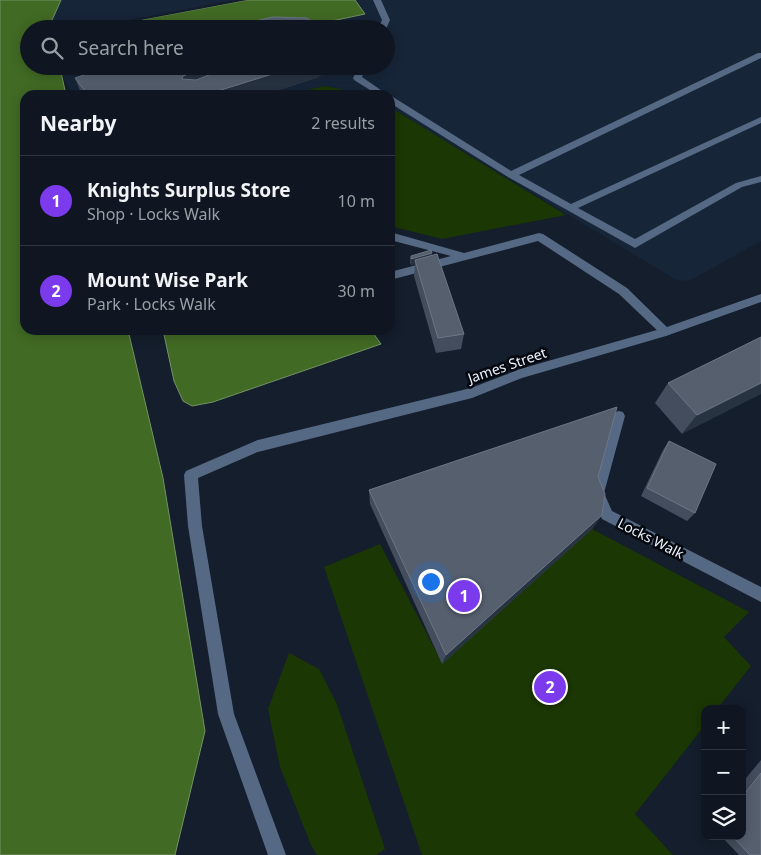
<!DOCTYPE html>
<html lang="en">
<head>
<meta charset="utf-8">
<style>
	body { margin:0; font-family:"Noto Sans",sans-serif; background:#181f2a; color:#f1f3f6 }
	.controls { position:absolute; right:15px; bottom:15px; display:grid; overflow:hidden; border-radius:10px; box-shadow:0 2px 12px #0003 }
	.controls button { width:45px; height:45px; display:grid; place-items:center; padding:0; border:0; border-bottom:1px solid #2f353f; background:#0f1621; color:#f1f3f6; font:25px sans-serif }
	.you { position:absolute; left:430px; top:581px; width:18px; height:18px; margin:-12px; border:4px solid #fff; border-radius:50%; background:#1a73e8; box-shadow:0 0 0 8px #1a73e833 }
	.badge { display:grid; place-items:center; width:32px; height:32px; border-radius:50%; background:#7c3aed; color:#fff; font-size:16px; font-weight:700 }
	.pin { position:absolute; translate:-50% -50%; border:2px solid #fff; box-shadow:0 1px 5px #0006 }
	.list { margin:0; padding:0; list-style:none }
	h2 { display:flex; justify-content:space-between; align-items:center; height:65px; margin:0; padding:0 20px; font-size:21px }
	h2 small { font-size:16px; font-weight:400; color:#9b9fa5 }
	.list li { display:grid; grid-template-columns:32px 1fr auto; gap:15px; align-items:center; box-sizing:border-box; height:90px; padding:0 20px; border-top:1px solid #2f353f }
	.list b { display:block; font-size:19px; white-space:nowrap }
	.list p { margin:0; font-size:16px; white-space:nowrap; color:#9b9fa5 }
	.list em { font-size:16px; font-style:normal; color:#9b9fa5 }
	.icon { flex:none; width:28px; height:28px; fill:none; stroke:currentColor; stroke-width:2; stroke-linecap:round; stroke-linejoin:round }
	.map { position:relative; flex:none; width:761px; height:855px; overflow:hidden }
	.search { position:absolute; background:#0f1621; box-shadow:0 2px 12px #0003; left:20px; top:20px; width:375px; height:55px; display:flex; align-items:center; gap:12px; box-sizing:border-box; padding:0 18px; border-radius:28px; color:#9b9fa5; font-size:19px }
	.panel { position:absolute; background:#0f1621; box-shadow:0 2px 12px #0003; left:20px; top:90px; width:375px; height:245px; border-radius:15px }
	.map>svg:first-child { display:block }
	.built { fill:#172539 }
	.green { fill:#1b3703 }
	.water { fill:#416a24; stroke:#749365 }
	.pier { fill:#141e2c }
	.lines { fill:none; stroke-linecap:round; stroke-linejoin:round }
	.lane { fill:#566984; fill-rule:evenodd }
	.street { fill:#566984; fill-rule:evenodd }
	.wall { fill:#434d5d }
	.shaded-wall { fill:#283342 }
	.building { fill:#555f6e; stroke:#6d7685 }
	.labels { text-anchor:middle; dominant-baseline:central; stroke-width:5; stroke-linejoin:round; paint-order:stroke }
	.street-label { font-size:14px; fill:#ecf3fd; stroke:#05080e }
</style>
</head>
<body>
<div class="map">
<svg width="761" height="855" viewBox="0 0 761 855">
	<rect width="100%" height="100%" fill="#141e2c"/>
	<g class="built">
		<path d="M61 0H247L124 24 126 28 123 29H48Z"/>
		<path d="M355 0H761V241L691 280 678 281 390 107V95H369L325 86 283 95H72L61 71 86 66H386V29H294L365 14Z"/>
	</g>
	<g class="green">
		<path d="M325 86 369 95H283Z"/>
		<path d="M390 107 566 215 442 239 390 226Z"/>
		<path d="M592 529 749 612 724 637 751 666 717 709H705V725L635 814 673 855H422L324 567 380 544 442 663Z"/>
		<path d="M289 653 319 669 337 704 385 849 376 855H317L311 845 280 767 268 709Z"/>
	</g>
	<g class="water">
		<path d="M0 0H61L48 29H29V66H86L61 72 66 95H25V330H128L163 478 205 731 175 855H0Z"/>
		<path d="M247 0H355L365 14 294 29H123L126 28 124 23Z"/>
		<path d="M163 330H371L381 344 213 402 192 406 183 401 174 381Z"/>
	</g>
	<path class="pier" d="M234 0H247L125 23 126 28 120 29 124 21Z"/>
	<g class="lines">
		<g class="lane">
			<path d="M373 0H381L390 20 386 29H378L382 20Z"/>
			<path d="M758 53H761V58L519 175 571 204 761 117V123L578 208 635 239 736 183 761 176V182L742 187 635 248 508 177 390 103V96L393 97 511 171Z"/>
			<path d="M359 66H367L362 77 388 95H378L354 80 353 78Z"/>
			<path d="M390 232 464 253 539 233 543 234 627 288 672 332 666 336 662 335 619 294 538 241 390 280V272L451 256 390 240Z"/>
			<path d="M258 440 262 442 264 446 262 450 198 478 202 526 234 714 286 855H268L218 714 188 526 184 475 186 471Z"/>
		</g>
		<g class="street">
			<path d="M761 294V302L666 336 522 378 472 398 258 452 254 450 252 446 254 442 258 440 471 388 520 369 664 328Z"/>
			<path d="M619 411 623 412 625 416 604 493 612 511 761 587V602L602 519 590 493 613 416 615 412Z"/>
		</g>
	</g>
	<g class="wall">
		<path d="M319 77 263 95H82L75 78Z"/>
		<path d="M432 255 464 334 461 349 436 353 414 276 415 264 411 265 410 262 411 256Z"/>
		<path d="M761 337 682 434 655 403 668 383Z"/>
		<path d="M669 441 695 513 687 521 641 496 663 450Z"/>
		<path d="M598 477 602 515 592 529 442 664 370 504 369 490Z"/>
		<path d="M761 760V855H739L721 836H742V783Z"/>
	</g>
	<g class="shaded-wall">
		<path d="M210 66H261L187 95 182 79 183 76Z"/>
		<path d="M298 66H333L319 77 263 95H205Z"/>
		<path d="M432 253V259L415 260V264L411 265V259Z"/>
		<path d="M761 383V394L682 434 697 415Z"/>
		<path d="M602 515 592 529 442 664 446 655Z"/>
	</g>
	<g class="building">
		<path d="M273 17 307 18 318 27 332 22 334 29H222Z"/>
		<path d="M110 66H210L183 76 182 79 196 80 232 66H298L205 95H88L75 78Z"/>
		<path d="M431 250 432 253 411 259V256Z"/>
		<path d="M437 254 464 334 438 338 415 260Z"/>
		<path d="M761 337V383L697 415 668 383Z"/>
		<path d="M617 407 598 477 605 494 602 515 446 655 369 490Z"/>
		<path d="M669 441 716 464 695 513 647 488Z"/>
		<path d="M761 773V855H750L732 836H742V797Z"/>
	</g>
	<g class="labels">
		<g class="street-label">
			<text transform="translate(507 365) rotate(-19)">James Street</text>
			<text transform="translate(651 538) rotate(27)">Locks Walk</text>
		</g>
	</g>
</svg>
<div class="controls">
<button>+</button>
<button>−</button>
<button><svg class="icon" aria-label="layers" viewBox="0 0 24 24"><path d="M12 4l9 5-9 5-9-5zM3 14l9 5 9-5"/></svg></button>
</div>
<div class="you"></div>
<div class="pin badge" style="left:464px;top:596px">1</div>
<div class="pin badge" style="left:550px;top:687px">2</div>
<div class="search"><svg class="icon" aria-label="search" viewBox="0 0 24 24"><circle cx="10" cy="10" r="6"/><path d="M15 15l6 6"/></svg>Search here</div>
<section class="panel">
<h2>Nearby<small>2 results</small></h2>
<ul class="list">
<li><span class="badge">1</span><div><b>Knights Surplus Store</b><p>Shop · Locks Walk</p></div><em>10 m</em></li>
<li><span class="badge">2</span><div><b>Mount Wise Park</b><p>Park · Locks Walk</p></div><em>30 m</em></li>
</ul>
</section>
</div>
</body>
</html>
